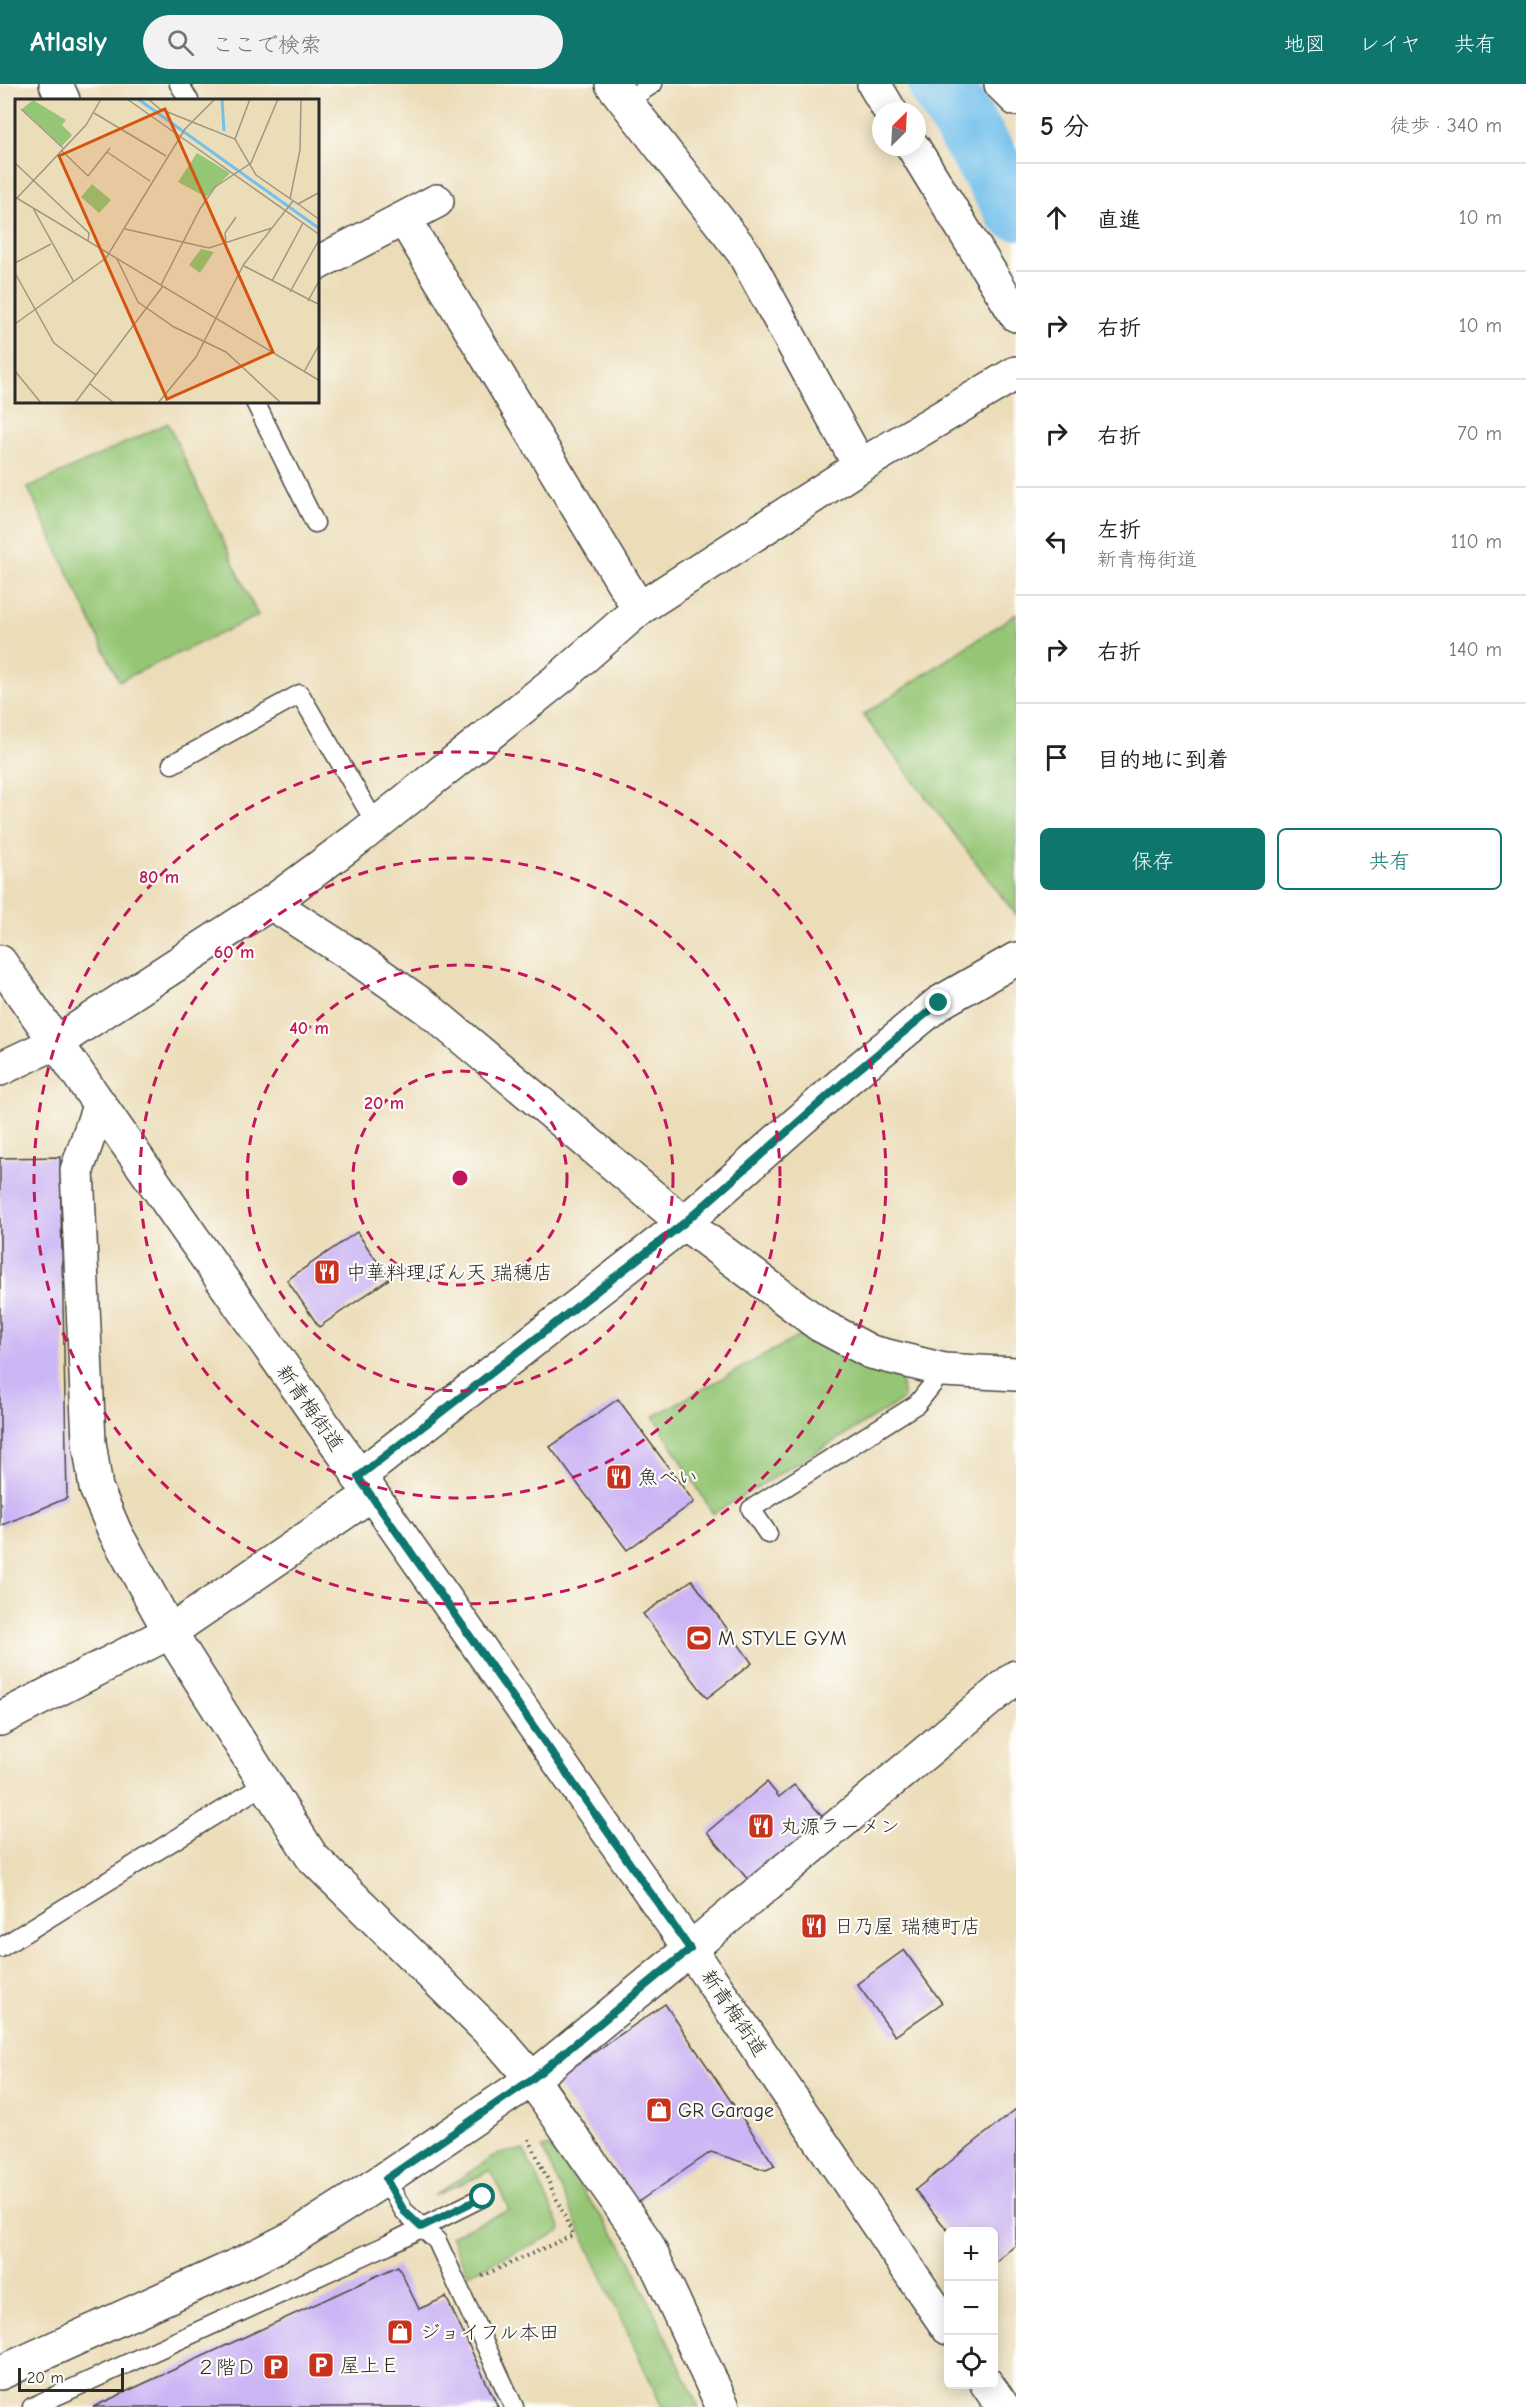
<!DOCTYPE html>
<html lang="ja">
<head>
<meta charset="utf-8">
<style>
	body { margin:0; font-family:"Comic Neue","Klee One",sans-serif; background:#f2f2f2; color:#202124 }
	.controls { position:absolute; right:18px; bottom:18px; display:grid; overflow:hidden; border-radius:9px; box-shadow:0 3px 15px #0003 }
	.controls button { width:54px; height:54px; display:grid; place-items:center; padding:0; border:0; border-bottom:2px solid #e0e0e0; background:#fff; color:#202124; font:30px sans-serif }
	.compass { position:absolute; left:872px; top:18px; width:54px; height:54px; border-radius:50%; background:#fff; box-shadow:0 3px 15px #0003; rotate:24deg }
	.scale { position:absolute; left:18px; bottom:15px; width:106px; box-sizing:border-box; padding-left:6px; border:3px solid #2b2b2b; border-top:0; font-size:16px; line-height:21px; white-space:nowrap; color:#2b2b2b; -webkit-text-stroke:4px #fdfcf7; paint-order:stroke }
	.stop { position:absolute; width:18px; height:18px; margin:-14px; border:4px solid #0f766e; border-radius:50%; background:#fff }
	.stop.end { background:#0f766e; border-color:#fff; box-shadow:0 2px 6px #0008 }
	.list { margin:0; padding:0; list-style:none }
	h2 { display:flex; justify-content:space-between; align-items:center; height:78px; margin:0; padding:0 24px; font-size:26px }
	h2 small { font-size:20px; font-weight:400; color:#757577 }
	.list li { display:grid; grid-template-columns:39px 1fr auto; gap:18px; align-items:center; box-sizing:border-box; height:108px; padding:0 24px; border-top:2px solid #e0e0e0 }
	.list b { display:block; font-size:22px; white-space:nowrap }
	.list p { margin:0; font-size:20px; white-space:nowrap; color:#757577 }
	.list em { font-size:20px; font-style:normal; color:#757577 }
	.actions { display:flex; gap:12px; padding:18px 24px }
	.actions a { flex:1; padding:14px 0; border:2px solid #0f766e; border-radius:9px; text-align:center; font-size:21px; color:#0f766e }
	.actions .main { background:#0f766e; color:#fff }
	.icon { flex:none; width:33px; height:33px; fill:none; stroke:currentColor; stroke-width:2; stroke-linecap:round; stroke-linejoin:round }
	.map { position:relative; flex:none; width:1016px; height:2323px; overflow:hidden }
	header { display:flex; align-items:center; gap:36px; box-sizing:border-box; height:84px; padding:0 30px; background:#0f766e; color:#fff }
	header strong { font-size:28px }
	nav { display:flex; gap:33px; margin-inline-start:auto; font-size:21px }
	.search { width:420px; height:54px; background:#f2f2f2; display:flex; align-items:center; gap:15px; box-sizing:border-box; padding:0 21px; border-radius:33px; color:#757577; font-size:22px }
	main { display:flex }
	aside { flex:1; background:#fff }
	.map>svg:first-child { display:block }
	.green { fill:#95c675; stroke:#607850; stroke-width:1.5 }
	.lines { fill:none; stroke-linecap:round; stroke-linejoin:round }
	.river { stroke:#72c0ec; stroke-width:64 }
	.building { fill:#ccb5f4 }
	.service-casing { stroke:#484640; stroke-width:21 }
	.minor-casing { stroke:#484640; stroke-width:36 }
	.tertiary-casing { stroke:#484640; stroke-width:36 }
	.primary-casing { stroke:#484640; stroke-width:36 }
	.path { stroke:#484640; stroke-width:4; stroke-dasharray:1.5 4.5; stroke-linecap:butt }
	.service { stroke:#fff; stroke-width:18 }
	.minor { stroke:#fff; stroke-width:33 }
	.tertiary { stroke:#fff; stroke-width:33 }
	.primary { stroke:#fff; stroke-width:33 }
	.route { stroke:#0f766e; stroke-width:8 }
	.ring { fill:none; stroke:#c2185b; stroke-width:3; stroke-dasharray:10 8 }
	.labels { text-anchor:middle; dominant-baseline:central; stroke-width:4.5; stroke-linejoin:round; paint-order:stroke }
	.poi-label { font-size:20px; fill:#2b2b2b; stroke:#fdfcf7; text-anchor:start }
	.street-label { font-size:20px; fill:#2b2b2b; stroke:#fdfcf7 }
	.inset-river { fill:none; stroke:#72c0ec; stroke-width:3 }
	.inset-road { fill:none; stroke:#9f9680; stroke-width:1.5 }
	.view { fill:#d5540f; fill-opacity:0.15; stroke:#d5540f; stroke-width:3 }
	.inset-edge { fill:none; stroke:#2b2b2b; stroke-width:3 }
	.centre { fill:#c2185b; stroke:#fdfcf7; stroke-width:3 }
	.ring-label { font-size:18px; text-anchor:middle; font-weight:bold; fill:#c2185b; stroke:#fdfcf7; stroke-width:4.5; stroke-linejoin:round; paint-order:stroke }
</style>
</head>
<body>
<header>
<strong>Atlasly</strong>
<div class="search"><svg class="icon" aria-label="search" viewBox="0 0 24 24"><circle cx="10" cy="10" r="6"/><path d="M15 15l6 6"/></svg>ここで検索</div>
<nav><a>地図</a><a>レイヤ</a><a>共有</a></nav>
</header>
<main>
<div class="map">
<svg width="1016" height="2323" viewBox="0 0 1016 2323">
	<rect width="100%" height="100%" fill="#fdfcf7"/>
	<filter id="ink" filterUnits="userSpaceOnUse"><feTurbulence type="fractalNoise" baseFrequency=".0167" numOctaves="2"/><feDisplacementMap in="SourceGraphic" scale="12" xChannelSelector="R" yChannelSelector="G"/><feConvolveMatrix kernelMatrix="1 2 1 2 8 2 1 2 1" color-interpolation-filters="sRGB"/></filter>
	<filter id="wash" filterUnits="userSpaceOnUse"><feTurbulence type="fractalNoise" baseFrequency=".008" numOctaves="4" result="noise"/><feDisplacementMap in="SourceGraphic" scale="24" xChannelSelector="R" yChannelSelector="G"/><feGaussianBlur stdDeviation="1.35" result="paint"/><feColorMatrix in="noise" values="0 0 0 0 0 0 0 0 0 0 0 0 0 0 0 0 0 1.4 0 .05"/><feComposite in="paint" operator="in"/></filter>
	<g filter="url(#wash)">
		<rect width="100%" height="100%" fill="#ecddb9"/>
		<g class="green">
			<path d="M168 339 258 532 119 597 28 404Z"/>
			<path d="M1016 530V831L863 631Z"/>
			<path d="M808 1247 899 1286 904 1315 713 1430 654 1332Z"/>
			<path d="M550 2062 624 2164 699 2323H662L542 2064Z"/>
			<path d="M524 2066 562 2147 468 2190 451 2152 509 2126 491 2087 433 2112 499 2069Z"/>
		</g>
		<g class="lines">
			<path class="river" d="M940 0 1016 124"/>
		</g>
		<g id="blocks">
			<g class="building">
				<path d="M60 1073 67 1414 0 1442V1074Z"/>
				<path d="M357 1148 389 1195 319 1243 287 1196Z"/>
				<path d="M618 1315 694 1418 627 1466 550 1363Z"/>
				<path d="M692 1496 752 1579 707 1614 643 1530Z"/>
				<path d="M767 1698 779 1713 794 1701 825 1735 750 1798 707 1748Z"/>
				<path d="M904 1866 942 1919 895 1952 857 1900Z"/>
				<path d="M665 1920 775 2082 766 2086 711 2068 638 2118 554 1996Z"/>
				<path d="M1016 2025V2161L994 2179V2148H949L915 2106Z"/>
				<path d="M398 2182 419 2225 446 2213 498 2323H93Z"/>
			</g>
		</g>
	</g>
	<g filter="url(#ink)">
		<use href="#blocks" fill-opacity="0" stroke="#484640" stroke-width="1.5"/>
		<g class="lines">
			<defs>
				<g id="service">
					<path d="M179 0 189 16"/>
					<path d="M625 18 653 0"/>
					<path d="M255 318 315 439"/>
					<path d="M172 680 300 610 376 740"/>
					<path d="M768 1450 751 1425 917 1320 944 1286"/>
					<path d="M0 1864 265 1700"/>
					<path d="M385 2095 404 2127 437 2157 514 2323"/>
					<path d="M32 2323 387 2161 483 2113"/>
				</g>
				<g id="minor">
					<path d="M56 0 63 16"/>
					<path d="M612 0 743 168 860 382"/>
					<path d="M874 0 890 27"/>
					<path d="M1001 0 1016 15"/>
					<path d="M913 63 1016 231"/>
					<path d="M404 135 639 525"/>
					<path d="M318 179 437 117"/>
					<path d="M271 819 359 876 428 925 684 1139 820 1241 871 1268 944 1286 1016 1290"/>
					<path d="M0 985 57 958 271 819 360 753 561 593 639 525 860 382 1016 289"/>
					<path d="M99 1022 77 1086 89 1358 96 1404 115 1448 170 1548 312 1773 501 1959 532 1995 573 2054 646 2158 723 2323"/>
					<path d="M358 1393 684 1139 847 995 939 919 1016 875"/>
					<path d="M0 1635 170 1548 370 1411"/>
					<path d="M690 1865 1016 1593"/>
				</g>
				<path id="tertiary" d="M0 2289 253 2174 294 2153 385 2095 532 1995 690 1865"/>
				<g id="primary">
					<path d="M0 878 690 1865 948 2244"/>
					<path d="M987 2300 1003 2323"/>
				</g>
			</defs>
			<use href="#service" class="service-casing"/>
			<use href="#minor" class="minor-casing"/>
			<use href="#tertiary" class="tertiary-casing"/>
			<use href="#primary" class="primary-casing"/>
			<path class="path" d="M482 2192 573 2151 529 2055"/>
			<use href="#service" class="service"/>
			<use href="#minor" class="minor"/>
			<use href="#tertiary" class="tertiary"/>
			<use href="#primary" class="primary"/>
		</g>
	</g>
	<g class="lines" filter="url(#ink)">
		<path class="route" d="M483 2113 421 2143 404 2127 386 2095 532 1995 690 1865 358 1393 684 1139 847 995 939 919"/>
	</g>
	<g class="ring">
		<circle cx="460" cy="1094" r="107"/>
		<circle cx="460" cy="1094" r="213"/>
		<circle cx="460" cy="1094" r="320"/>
		<circle cx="460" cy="1094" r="426"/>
	</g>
	<defs>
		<symbol id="restaurant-square" viewBox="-11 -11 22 22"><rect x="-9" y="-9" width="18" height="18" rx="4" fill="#c8321e" stroke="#fdfcf7"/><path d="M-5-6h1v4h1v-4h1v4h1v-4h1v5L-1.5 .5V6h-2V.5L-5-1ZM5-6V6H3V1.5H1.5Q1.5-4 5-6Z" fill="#fff"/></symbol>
		<symbol id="stadium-square" viewBox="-11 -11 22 22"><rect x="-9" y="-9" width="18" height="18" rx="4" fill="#c8321e" stroke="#fdfcf7"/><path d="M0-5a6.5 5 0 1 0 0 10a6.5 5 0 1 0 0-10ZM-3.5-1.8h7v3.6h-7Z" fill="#fff"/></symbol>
		<symbol id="shop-square" viewBox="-11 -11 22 22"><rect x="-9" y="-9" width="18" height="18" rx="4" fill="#c8321e" stroke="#fdfcf7"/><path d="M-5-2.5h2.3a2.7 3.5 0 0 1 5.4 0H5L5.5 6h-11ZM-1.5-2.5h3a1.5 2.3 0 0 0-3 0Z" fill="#fff"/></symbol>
		<symbol id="parking-square" viewBox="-11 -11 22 22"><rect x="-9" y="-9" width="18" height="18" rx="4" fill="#c8321e" stroke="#fdfcf7"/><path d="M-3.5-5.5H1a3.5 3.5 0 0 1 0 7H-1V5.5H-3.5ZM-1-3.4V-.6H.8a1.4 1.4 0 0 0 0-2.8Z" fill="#fff"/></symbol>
	</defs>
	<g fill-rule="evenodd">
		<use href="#restaurant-square" x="312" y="1173" width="30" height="30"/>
		<use href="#restaurant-square" x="604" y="1378" width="30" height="30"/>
		<use href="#stadium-square" x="684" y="1539" width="30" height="30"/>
		<use href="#restaurant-square" x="746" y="1727" width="30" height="30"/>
		<use href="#restaurant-square" x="799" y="1827" width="30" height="30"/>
		<use href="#shop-square" x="644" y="2011" width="30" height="30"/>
		<use href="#shop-square" x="385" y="2233" width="30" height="30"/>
		<use href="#parking-square" x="306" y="2266" width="30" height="30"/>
		<use href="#parking-square" x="261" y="2268" width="30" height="30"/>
	</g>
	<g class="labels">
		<g class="poi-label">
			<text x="346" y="1188">中華料理ぼん天 瑞穂店</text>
			<text x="638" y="1393">魚べい</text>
			<text x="718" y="1554">M STYLE GYM</text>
			<text x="780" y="1742">丸源ラーメン</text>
			<text x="834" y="1842">日乃屋 瑞穂町店</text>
			<text x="678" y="2026">GR Garage</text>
			<text x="420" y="2248">ジョイフル本田</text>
			<text x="340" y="2281">屋上Ｅ</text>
			<text x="256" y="2283" text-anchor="end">２階Ｄ</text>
		</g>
		<g class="street-label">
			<text transform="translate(310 1324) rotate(55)">新青梅街道</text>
			<text transform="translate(734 1929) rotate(56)">新青梅街道</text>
		</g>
	</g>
	<g transform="translate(15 15)">
		<rect width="304" height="304" fill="#ecddb9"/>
		<path d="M18 1 51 21 47 26 57 36 47 47 7 10ZM182 54 215 74 191 98 163 83ZM77 85 96 101 84 114 66 98ZM186 150 199 153 185 174 174 166Z" fill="#95c675"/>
		<path class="inset-river" d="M123 0 305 130M207 0 209 32"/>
		<path class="inset-road" d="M112 0 305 136M133 0 145 10 220 40 241 76 283 105 305 93M6 10 48 49M79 14 151 57M220 40 235 0M46 51 73 77 95 49M92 53 135 82M0 64 74 134 73 142M0 98 305 282M1 100 71 26 86 0M275 100 285 51 286 0M283 105 305 121M18 109 59 183M110 130 194 149 257 129M211 144 210 134 221 118M102 160 123 203 159 228 211 253 266 304M0 164 36 145M229 167 305 206M0 174 39 244 81 276M257 182 288 124M146 186 185 110 200 88 236 64 263 0M275 193 305 139M293 202 305 180M0 225 91 159 170 30 200 0M0 272 26 304M289 273 305 244M75 285 99 304M60 304 148 187M143 304 181 258 229 165 278 102"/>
		<path class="view" d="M150 10 258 253 152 300 44 57Z"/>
		<rect width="304" height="304" class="inset-edge"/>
	</g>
	<circle cx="460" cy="1094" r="9" class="centre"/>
	<g class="ring-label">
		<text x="159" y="799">80 m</text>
		<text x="234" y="874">60 m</text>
		<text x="309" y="950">40 m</text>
		<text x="384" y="1025">20 m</text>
	</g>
</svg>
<div class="controls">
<button>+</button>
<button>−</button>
<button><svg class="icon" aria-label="locate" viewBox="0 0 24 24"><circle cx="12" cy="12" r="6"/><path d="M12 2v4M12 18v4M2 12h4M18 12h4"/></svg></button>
</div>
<svg class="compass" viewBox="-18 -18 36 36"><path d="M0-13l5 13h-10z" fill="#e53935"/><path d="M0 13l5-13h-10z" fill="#757577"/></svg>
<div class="scale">20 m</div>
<div class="stop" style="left:483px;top:2113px"></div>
<div class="stop end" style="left:939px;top:919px"></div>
</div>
<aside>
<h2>5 分<small>徒歩 · 340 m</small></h2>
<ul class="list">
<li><svg class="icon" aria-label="ahead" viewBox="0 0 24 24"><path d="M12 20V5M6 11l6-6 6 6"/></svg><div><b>直進</b></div><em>10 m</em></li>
<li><svg class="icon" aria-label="right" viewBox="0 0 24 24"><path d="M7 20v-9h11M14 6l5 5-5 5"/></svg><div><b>右折</b></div><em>10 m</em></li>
<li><svg class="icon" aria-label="right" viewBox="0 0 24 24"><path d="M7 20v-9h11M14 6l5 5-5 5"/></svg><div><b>右折</b></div><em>70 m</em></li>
<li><svg class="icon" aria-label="left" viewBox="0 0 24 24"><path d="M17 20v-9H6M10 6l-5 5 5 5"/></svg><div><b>左折</b><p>新青梅街道</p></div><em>110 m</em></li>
<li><svg class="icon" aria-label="right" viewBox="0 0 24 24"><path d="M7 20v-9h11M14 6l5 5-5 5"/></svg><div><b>右折</b></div><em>140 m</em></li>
<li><svg class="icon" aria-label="arrive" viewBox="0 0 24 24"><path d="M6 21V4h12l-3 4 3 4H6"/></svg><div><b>目的地に到着</b></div></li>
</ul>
<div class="actions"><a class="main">保存</a><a>共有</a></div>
</aside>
</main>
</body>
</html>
